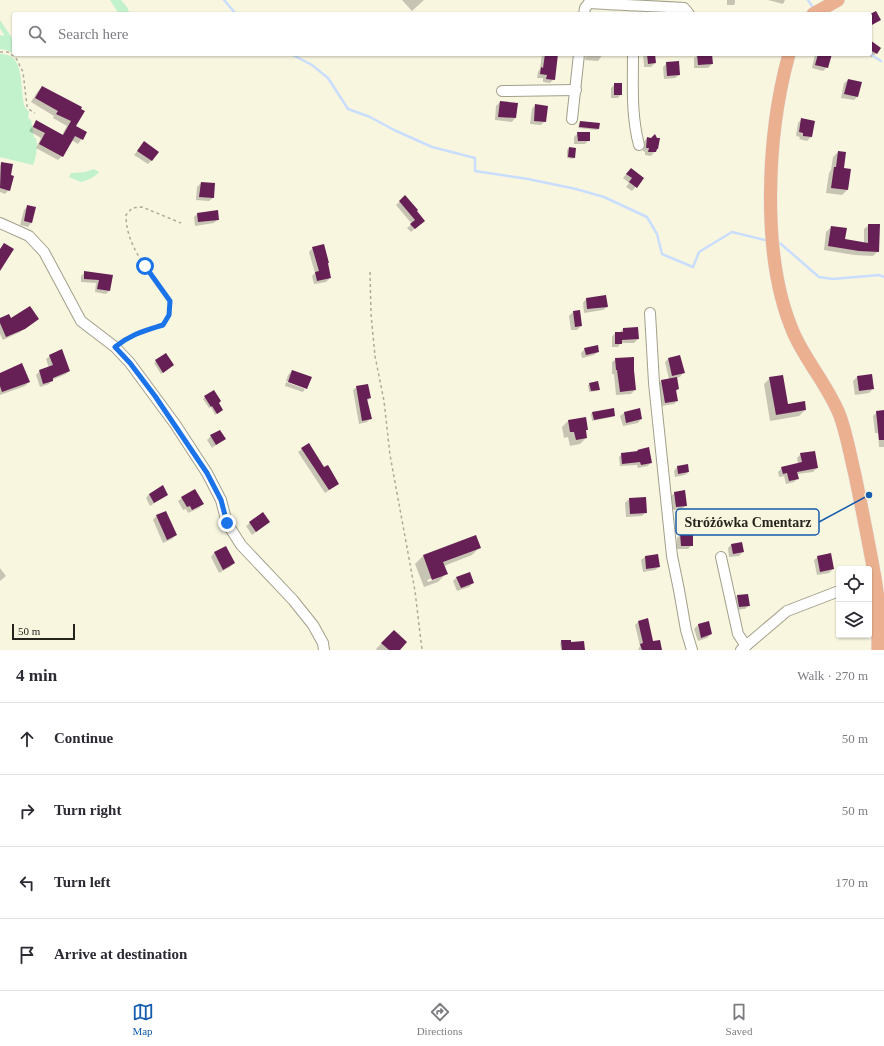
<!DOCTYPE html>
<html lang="en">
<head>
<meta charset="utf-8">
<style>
	body { margin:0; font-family:"Times New Roman",serif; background:#f7f7f7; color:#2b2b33 }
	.controls { position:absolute; right:12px; bottom:12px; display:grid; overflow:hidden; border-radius:4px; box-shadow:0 1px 3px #0004 }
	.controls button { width:36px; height:36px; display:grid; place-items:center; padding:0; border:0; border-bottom:1px solid #e1e1e2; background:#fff; color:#2b2b33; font:20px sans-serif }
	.scale { position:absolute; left:12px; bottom:10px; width:63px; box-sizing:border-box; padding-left:4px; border:2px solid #26251d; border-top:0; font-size:11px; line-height:14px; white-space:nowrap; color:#26251d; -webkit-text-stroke:3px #f9f6e0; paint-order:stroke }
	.stop { position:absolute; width:12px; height:12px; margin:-9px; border:3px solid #1a73e8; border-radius:50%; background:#fff }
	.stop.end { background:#1a73e8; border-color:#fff; box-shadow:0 1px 4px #0008 }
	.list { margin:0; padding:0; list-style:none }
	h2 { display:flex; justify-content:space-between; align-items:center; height:52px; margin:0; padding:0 16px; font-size:17px }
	h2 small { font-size:13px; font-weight:400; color:#7c7c81 }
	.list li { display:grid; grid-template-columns:26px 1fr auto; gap:12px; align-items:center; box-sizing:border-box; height:72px; padding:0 16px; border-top:1px solid #e1e1e2 }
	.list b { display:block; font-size:15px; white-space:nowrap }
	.list em { font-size:13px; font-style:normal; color:#7c7c81 }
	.icon { flex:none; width:22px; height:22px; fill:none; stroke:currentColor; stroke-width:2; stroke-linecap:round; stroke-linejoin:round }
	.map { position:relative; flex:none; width:884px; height:650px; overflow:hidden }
	.search { position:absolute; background:#fff; box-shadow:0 1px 3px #0004; left:12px; right:12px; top:12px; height:44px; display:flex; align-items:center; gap:10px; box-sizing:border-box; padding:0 14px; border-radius:4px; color:#7c7c81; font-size:15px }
	.sheet { height:340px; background:#fff }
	nav { display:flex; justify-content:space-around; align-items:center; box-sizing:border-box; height:56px; border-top:1px solid #e1e1e2; background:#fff; font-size:11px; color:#7c7c81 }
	nav a { display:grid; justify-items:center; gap:2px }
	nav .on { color:#155cac }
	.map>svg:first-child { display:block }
	.green { fill:#c1f2cc }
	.shadow { fill:#0003; fill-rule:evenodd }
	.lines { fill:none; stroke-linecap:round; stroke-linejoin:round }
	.stream { stroke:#c9ddfc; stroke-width:2.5 }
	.building { fill:#662056 }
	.minor-casing { stroke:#a29f8a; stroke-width:12 }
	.major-casing { stroke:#e5e5e4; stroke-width:14 }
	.path { stroke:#adab9a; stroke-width:1.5; stroke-dasharray:3 3; stroke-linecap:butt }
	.minor { stroke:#fff; stroke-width:10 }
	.major { stroke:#eab08f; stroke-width:13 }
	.route { stroke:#1a73e8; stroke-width:5 }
	.leader { fill:none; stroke:#155cac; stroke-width:1.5 }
	.callout-dot { fill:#155cac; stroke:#f9f6e0; stroke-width:1.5 }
	.callout { fill:#f9f6e0; stroke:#155cac; stroke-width:1.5 }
	.callout-label { font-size:14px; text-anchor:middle; font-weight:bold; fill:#26251d }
</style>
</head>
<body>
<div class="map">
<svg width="884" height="650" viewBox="0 0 884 650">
	<rect width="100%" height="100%" fill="#f9f6e0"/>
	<g class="green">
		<path d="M110 0H121L127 7 130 14H119Z"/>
		<path d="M0 20 14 41V54L7 50 0 49V35L4 36V35L0 28Z"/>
		<path d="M0 54C27 52 19 93 25 107 26 109 28 110 29 112L28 118 31 120 34 138H36C38 145 36 159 33 165L0 157Z"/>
		<path d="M94 169 99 172C94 178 88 180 81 182L69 177 71 173 85 172Z"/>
	</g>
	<g class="shadow">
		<path d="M402 0H424L412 11Z"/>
		<path d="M727 0H735V3L734 5H727Z"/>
		<path d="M768 0H785L783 4Z"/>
		<path d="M870 45 880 48 872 58 867 54H870Z"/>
		<path d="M542 54H557L554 79 550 83 543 82V78H537L538 72 540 69Z"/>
		<path d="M586 54H602L601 57 598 61 585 60Z"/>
		<path d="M643 54H654L655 63 651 67H644Z"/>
		<path d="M711 54 712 64 708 68H694V58L698 55Z"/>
		<path d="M815 54H831L827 67 823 71 812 68Z"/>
		<path d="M667 63 679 75 675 78 664 79 663 67Z"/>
		<path d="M848 80 857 97 854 100 841 98 844 83Z"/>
		<path d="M615 84 621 94 618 98H611V88Z"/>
		<path d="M42 87 81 108 75 127 86 133 78 144 71 140 62 156 58 160 36 148 41 138 29 131 36 121 62 135 67 126 53 118 54 116 31 102 38 91Z"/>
		<path d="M500 102 515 118 512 122 495 120 496 106Z"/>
		<path d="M535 105 545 121 541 125 530 124 532 109Z"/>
		<path d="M802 119 814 121 811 137 807 141 799 139 800 137 796 136 798 123Z"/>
		<path d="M580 122 598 129 597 130 578 128 579 124Z"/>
		<path d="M578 133 589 140 585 144H574V137Z"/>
		<path d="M647 138 657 149 651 156 645 155V152L643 151 644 142Z"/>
		<path d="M144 143 152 160 148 164 134 155Z"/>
		<path d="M569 148 574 157 573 159 567 158V150Z"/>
		<path d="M838 152 843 169 850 170 847 190 842 195 826 193 829 173 831 170 833 157Z"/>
		<path d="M1 164 9 190 5 194 0 192V165Z"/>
		<path d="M627 173 643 178 632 191 626 187 629 183 623 178Z"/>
		<path d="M201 183 213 198 209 201 196 200 197 187Z"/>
		<path d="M405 197 420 224 411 232 407 228 412 224 396 205Z"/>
		<path d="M28 206 31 223 28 227 20 225 24 210Z"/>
		<path d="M197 214 218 219 214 223 195 226 194 217Z"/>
		<path d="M869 225 878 251 873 256 854 255 824 250 826 232 831 227 844 240 864 243V229Z"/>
		<path d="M313 248 327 264 330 278 326 282 314 284 312 276 315 273 309 252Z"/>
		<path d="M85 272 112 276 109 291 106 294 95 292 96 283 81 282V276Z"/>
		<path d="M586 299 607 307 603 310 584 313 583 303Z"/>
		<path d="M573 312 581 326 577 330H571L569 316Z"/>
		<path d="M0 319 11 320 37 319 20 332 3 340 0 334Z"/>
		<path d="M623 329 638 339 634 343H621L618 347H612V337L615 333H619Z"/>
		<path d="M585 349 598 352 594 355 582 358 581 353Z"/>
		<path d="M50 356 69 371 66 374 52 380 49 384 40 387 36 375 40 371 49 368 46 359Z"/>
		<path d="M616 359 635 390 631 394 616 395 614 374H612V362Z"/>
		<path d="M668 359 683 373 680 377 676 378 678 389 675 392 677 401 674 404 661 406 658 384 661 381 669 379 665 362Z"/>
		<path d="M156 361 173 365 161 374 154 363Z"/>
		<path d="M292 371 310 377 306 389V387L286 381 288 375Z"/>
		<path d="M0 373 29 382 25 386 0 395Z"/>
		<path d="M857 377 873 389 869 393 855 395 853 381Z"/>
		<path d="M770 378 787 405 805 410 799 416 770 421 764 384Z"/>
		<path d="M286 382 305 389 303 392 285 386Z"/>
		<path d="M590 384 599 389 597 391 589 392 588 385Z"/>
		<path d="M357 387 370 398 367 401 371 418 367 422 359 424 353 390Z"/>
		<path d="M205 397 218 403 220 411 215 415 211 407 209 408 203 399Z"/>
		<path d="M639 409 641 419 638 423 623 426 620 416 624 413Z"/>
		<path d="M884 411V447H879L878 433H875L873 416 877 412Z"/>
		<path d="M592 413 614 416 612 417 592 421 591 414Z"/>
		<path d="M585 418 586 438 580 444 570 446 568 437 564 438 562 427 568 421Z"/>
		<path d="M211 436 224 439 212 448 207 440Z"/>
		<path d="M302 449 324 469 337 484 334 487 325 493 298 452Z"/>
		<path d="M638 451 651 462 648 466 638 468 637 465 620 466 619 457 622 454 636 452Z"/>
		<path d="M801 454 817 468 813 472 797 474 798 478 794 482 786 484 784 476 779 477 778 472 782 468 798 464 797 458Z"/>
		<path d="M677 467 688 472 685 475 675 477 674 471Z"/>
		<path d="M675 493 686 505 682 509 673 510 671 496Z"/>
		<path d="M149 494 167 495 150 506 146 498Z"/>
		<path d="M182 498 203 504 199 508 188 513 186 509 183 510 178 501Z"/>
		<path d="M645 498 646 512 642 516 626 517 625 503 629 499Z"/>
		<path d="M263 513 265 525 252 535 246 526Z"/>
		<path d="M156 516 176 535 172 539 163 543 153 520Z"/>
		<path d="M681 534 692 545 688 549H677V538Z"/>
		<path d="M732 544 743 552 739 556 729 557 728 548Z"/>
		<path d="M225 547 234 563 230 567 219 573 211 557 214 553Z"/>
		<path d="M480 547 472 555 444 566 446 574 438 582 424 587 415 564 423 556ZM438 576V578L428 582 427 580Z"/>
		<path d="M645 557 659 567 655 570 643 572 641 560Z"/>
		<path d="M818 557 833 569 829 573 817 575 814 560Z"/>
		<path d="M0 568 6 576 0 581Z"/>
		<path d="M457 577 473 583 469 587 457 591 453 581Z"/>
		<path d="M747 595 749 605 745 609 735 610 733 600 737 596Z"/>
		<path d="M638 622 653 642 661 650H638L640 646 635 625Z"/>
		<path d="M708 622 711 634 707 638 698 641 694 629 698 625Z"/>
		<path d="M394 631 398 650H377L376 649Z"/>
		<path d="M562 641 570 643 584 650H561L560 643Z"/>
	</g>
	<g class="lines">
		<g class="stream">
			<path d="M224 0 236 14"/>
			<path d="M808 0 814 9"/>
			<path d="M291 54 312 65 328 78 348 109 370 117 394 130 432 147 475 158V171L528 179 576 189 604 197 647 217 657 234 662 254 693 267 699 252 732 232 769 241"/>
			<path d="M870 54 881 61"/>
			<path d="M778 243 781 244 819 277 833 279 879 275 884 277"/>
		</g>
	</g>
	<g class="building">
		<path d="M876 11 881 20 870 26V14Z"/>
		<path d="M870 40 881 48 877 54 870 50Z"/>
		<path d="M545 54H558L555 80 546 79 547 75 540 74 541 67 543 68Z"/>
		<path d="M647 54H655L656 63 648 64Z"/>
		<path d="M697 54H712L713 64 698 65Z"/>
		<path d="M818 54H832L828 68 815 65Z"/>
		<path d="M679 61 680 75 667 76 666 62Z"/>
		<path d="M848 79 862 82 858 97 844 94Z"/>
		<rect x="614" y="83" width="8" height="12"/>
		<path d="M42 86 82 107 81 109 85 111 76 126 87 132 83 140 75 136 63 157 39 144 45 133 33 127 36 120 63 135 71 121 56 114 58 111 35 98Z"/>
		<path d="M500 101 518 103 516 118 498 117Z"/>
		<path d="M535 104 548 106 546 122 534 121Z"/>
		<path d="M801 118 815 121 812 137 803 136V133L799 132Z"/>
		<path d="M580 121 600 123 599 129 579 127Z"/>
		<path d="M577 132H590V141H578Z"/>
		<path d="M655 134 657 138H660L658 149H657L656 152H648L649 148H646L647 137 651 138Z"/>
		<path d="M144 141 159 152 152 161 137 151Z"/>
		<path d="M569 147 576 148 575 158 568 157Z"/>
		<path d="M838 151 846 152 844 168 851 169 848 190 831 188 834 167H836Z"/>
		<path d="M1 162 13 164 11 175 14 176 10 191 0 188Z"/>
		<path d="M631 168 644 178 637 188 629 182 632 178 626 174Z"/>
		<path d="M201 182 215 183 214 198 199 197Z"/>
		<path d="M405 195 418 210 417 211 425 221 415 229 410 224 415 220 399 201Z"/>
		<path d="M27 205 36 207 32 223 24 221Z"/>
		<path d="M218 210 219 220 198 222 197 213Z"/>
		<path d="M868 224H880L879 252 859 251 828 246 831 226 847 228 845 239 868 243Z"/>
		<path d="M4 243 14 249 0 271V249Z"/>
		<path d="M324 244 329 263H328L331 278 317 281 315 272 319 271 312 247Z"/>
		<path d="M84 271 113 275 110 291 97 289 99 280 84 279Z"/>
		<path d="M606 295 608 307 587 309 586 298Z"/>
		<path d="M30 306 39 319 25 329 6 337 0 323V318L9 314 11 318Z"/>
		<path d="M580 310 582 326 575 327 573 311Z"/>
		<path d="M638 327 639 339 622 340V344H615V332H623V328Z"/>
		<path d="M598 345 599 352 586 355 584 348Z"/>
		<path d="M62 349 70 371 53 378V381L43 384 39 370 53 365 49 355Z"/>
		<path d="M166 353 174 365 163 373 155 360Z"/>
		<path d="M680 355 685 373 672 376 668 358Z"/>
		<path d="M634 357V370L636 390 620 392 617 370H616L615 358Z"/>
		<path d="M22 363 30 382 2 392 0 386V373Z"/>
		<path d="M292 370 312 377 307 389 288 382Z"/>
		<path d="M872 374 874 389 859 391 857 376Z"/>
		<path d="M783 375 788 404 805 401 806 410 776 415 769 377Z"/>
		<path d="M677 377 679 389 676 390 678 401 665 403 661 380Z"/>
		<path d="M598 381 600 390 591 391 589 383Z"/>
		<path d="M368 384 371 398 367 399 372 419 362 421 356 386Z"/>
		<path d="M214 390 221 401 219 403 223 410 217 414 212 406 211 407 204 396Z"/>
		<path d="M614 408 615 416 594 420 592 412Z"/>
		<path d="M640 408 642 419 626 423 624 412Z"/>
		<path d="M884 410V440H879L876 411Z"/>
		<path d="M586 417 588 430H586L587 438 576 440 574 432H570L568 420Z"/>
		<path d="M220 430 226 439 216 445 210 435Z"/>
		<path d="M309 443 324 467 328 465 339 484 329 490 301 448Z"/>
		<path d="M649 447 652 463 641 465 640 462 622 464 621 453 638 451 637 450Z"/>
		<path d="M815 451 818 468 797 472 799 479 789 481 787 473 783 474 781 467 802 462 800 453Z"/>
		<path d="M688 464 689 472 678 474 677 466Z"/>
		<path d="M163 485 168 495 154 503 149 494Z"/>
		<path d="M195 489 204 504 192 510 190 506 187 507 181 497Z"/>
		<path d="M685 490 687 506 676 507 674 492Z"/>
		<path d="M646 497 647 513 630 514 629 498Z"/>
		<path d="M166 511 177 535 167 540 156 515Z"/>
		<path d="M263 512 270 522 256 532 249 522Z"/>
		<path d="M680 533H693V546H681Z"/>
		<path d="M476 535 481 548 443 562 448 574 432 580 423 555Z"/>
		<path d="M742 542 744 552 733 554 731 544Z"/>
		<path d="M226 546 235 563 223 570 214 552Z"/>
		<path d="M831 553 834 569 820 572 817 556Z"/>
		<path d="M658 554 660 567 646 569 645 556Z"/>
		<path d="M470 572 474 583 461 588 456 577Z"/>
		<path d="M748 594 750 606 739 607 737 595Z"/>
		<path d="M648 618 653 641 660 640 662 650H642L640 644 643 643 638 621Z"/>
		<path d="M709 621 712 634 701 638 698 624Z"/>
		<path d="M394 630 407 642 400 650H389L381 643Z"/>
		<path d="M561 640H571V642L584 641 585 650H562Z"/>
	</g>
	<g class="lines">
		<defs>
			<g id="minor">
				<path d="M589 3C621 5 652 6 684 8L689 14"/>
				<path d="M584 14 585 8 589 3"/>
				<path d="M633 54C633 84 631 115 639 145"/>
				<path d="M502 91 576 90"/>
				<path d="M572 119 579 54"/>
				<path d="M0 223 29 236 44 252 81 321 115 347 130 363 175 424 207 473 221 500 227 523 241 545 293 600 313 625 323 643 324 650"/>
				<path d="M650 313 654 383 672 556 679 590 686 630 692 650"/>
				<path d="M721 557 738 634 746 646"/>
				<path d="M741 650 787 611 839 591"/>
			</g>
			<g id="major">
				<path d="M813 14 838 0"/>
				<path d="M789 54C767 134 760 257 794 334 807 363 829 387 840 416 847 435 850 455 855 475 862 509 869 544 875 578L878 598V650"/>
			</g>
		</defs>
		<use href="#minor" class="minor-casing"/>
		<use href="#major" class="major-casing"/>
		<g class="path">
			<path d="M0 52H8L16 58 23 72 27 106 30 110 35 113"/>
			<path d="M370 272 371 314 375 356 384 401 390 455 415 591 422 650"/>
			<path d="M122 341C133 332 149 329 163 325L169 315 171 301C152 274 126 249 126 215L132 208 142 207 181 223"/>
		</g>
		<use href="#minor" class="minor"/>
		<use href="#major" class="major"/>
	</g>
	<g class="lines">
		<path class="route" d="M145 266 170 301 169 315 163 325C144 331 131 334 115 347L130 363 155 396 207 473 221 500 227 523"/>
	</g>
	<path class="leader" d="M869 495L819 522"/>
	<circle class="callout-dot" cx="869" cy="495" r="4"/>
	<rect class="callout" x="676" y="509" width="143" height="26" rx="4"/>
	<g class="callout-label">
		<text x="748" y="527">Stróżówka Cmentarz</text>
	</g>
</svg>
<div class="controls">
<button><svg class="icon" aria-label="locate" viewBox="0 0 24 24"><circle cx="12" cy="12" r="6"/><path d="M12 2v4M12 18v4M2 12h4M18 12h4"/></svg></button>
<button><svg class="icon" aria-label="layers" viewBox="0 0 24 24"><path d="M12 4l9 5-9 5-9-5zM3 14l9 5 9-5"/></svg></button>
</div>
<div class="scale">50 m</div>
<div class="stop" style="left:145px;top:266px"></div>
<div class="stop end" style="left:227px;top:523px"></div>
<div class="search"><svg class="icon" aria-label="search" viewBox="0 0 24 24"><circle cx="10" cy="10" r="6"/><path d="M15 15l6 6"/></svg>Search here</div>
</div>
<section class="sheet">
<h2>4 min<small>Walk · 270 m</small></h2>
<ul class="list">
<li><svg class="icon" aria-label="ahead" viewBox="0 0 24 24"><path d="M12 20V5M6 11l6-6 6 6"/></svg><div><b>Continue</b></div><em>50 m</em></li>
<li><svg class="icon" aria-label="right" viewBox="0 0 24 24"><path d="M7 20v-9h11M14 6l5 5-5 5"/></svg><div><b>Turn right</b></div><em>50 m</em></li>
<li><svg class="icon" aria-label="left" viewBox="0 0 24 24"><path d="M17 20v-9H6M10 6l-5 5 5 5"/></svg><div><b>Turn left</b></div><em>170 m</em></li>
<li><svg class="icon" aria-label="arrive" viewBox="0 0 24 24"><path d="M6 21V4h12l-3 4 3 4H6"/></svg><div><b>Arrive at destination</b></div></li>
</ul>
</section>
<nav>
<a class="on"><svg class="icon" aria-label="map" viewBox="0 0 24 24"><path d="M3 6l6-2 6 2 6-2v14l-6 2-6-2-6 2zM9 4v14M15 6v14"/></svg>Map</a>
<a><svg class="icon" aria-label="directions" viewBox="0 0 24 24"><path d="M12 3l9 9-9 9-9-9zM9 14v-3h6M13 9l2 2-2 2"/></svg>Directions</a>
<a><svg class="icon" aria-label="saved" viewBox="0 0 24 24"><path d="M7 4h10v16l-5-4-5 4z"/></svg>Saved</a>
</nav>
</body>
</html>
